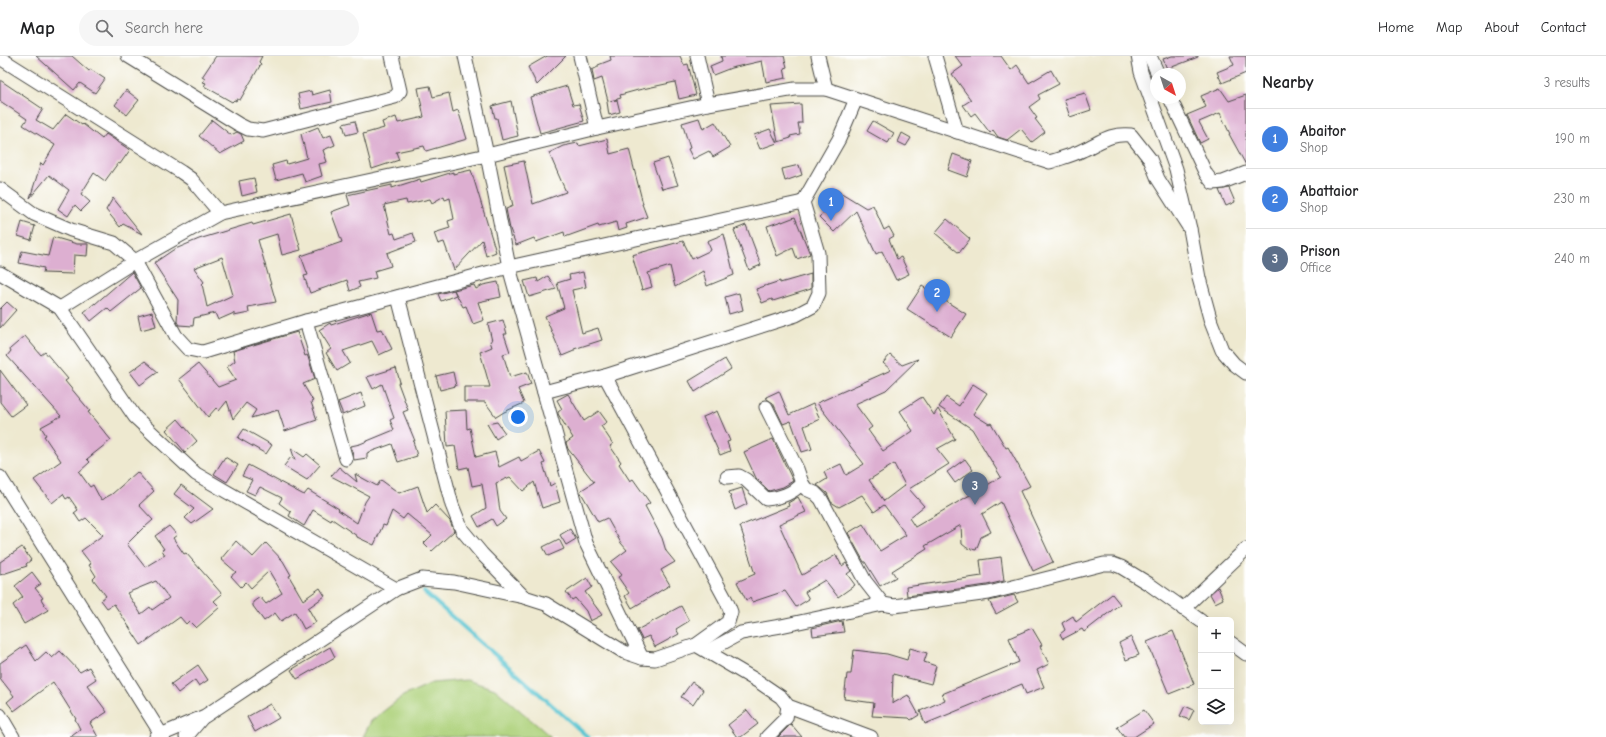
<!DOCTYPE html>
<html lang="en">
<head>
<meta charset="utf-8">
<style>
	body { margin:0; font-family:"Comic Neue",sans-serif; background:#f6f6f6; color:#202124 }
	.controls { position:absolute; right:12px; bottom:12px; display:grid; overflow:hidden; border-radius:6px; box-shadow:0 4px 16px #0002 }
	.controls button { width:36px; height:36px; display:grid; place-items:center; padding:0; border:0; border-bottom:1px solid #e0e0e0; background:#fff; color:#202124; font:20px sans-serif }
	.compass { position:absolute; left:1150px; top:12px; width:36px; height:36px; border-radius:50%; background:#fff; box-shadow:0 4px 16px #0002; rotate:141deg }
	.you { position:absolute; left:518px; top:361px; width:14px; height:14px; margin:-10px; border:3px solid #fff; border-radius:50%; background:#1a73e8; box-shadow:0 0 0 6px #1a73e833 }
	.badge { display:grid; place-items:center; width:26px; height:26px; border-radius:50%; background:#1f6fb2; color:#fff; font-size:13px; font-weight:700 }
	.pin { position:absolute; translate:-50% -33px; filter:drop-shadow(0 1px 2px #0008) }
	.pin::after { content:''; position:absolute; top:21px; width:14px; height:12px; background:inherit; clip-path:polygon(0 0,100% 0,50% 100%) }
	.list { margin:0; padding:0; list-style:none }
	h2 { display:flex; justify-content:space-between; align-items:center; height:52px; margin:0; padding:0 16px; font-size:17px }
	h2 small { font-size:13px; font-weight:400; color:#757577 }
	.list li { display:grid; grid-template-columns:26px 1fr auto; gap:12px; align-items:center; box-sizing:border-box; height:60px; padding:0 16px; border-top:1px solid #e0e0e0 }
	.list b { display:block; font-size:15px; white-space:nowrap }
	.list p { margin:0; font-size:13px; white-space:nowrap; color:#757577 }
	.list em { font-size:13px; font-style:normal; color:#757577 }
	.icon { flex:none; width:22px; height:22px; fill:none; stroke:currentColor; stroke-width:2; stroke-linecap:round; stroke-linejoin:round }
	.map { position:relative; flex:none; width:1246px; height:681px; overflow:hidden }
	header { display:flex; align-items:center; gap:24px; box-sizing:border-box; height:56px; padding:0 20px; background:#fff; border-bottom:1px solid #e0e0e0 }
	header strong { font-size:19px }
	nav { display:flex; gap:22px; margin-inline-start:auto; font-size:14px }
	.search { width:280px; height:36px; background:#f6f6f6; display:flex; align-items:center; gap:10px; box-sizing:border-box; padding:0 14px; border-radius:22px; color:#757577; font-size:15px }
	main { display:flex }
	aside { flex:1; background:#fff }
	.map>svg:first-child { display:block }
	.green { fill:#add17a; stroke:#6c7e52 }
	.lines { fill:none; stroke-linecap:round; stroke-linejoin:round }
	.stream { stroke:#59c5d1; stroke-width:4 }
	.building { fill:#ddafd1; fill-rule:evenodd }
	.minor-casing { stroke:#484844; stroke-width:15 }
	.minor { stroke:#fff; stroke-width:13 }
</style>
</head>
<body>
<header>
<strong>Map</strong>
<div class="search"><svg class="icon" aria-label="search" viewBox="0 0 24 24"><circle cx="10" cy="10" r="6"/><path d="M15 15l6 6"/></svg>Search here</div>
<nav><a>Home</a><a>Map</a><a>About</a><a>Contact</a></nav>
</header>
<main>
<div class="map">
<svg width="1246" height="681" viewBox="0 0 1246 681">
	<rect width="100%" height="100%" fill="#fff"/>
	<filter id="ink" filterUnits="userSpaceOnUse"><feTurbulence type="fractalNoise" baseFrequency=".025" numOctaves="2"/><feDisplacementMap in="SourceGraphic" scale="8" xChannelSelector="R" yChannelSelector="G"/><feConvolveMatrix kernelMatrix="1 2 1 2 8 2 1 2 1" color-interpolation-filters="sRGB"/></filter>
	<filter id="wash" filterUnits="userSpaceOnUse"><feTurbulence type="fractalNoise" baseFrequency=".012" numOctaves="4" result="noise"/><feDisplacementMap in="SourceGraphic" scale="16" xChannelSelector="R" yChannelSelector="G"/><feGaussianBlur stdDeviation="0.9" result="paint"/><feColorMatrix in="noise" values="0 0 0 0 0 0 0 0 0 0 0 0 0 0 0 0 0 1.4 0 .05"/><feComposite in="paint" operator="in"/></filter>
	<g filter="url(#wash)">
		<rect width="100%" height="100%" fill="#eee9d0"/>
		<path class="green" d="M467 624 495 633 551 681H363L371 665 403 640 432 627Z"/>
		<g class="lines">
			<path class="stream" d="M424 536 588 681"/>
		</g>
		<g id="blocks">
			<g class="building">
				<path d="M36 0H72L89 15 90 13 105 23 95 37 80 27 74 34Z"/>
				<path d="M216 0H262L259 6 261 8 240 44 237 43 236 45 234 44 232 46 204 30 206 27 203 26 205 23 202 21Z"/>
				<path d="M547 0H566L537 29 528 11Z"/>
				<path d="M610 0H680L684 9 688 8 696 39 679 43 675 26 638 34 620 39 621 42 610 45 617 44 620 56 609 59 607 46 608 45 602 22 594 25 592 14 598 11V9L611 4Z"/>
				<path d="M721 0H784L787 11 784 12 786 22 766 26 762 5 731 12 713 19 710 10 722 5Z"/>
				<path d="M955 0H1001L1011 14 1017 9 1029 27 1051 14 1059 28 1038 39 1040 43 1029 51 1037 62 1035 63 1045 76 1032 86 1021 73 1007 84 998 81 993 74 990 77 975 57 971 60 963 49 971 44 952 18 963 10Z"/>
				<path d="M1172 0H1198V1L1167 13 1163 3Z"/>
				<path d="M1230 0H1246V17L1222 27 1217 16 1234 9Z"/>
				<path d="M0 24 43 53 36 64 53 74 66 58 82 69 83 68 102 83 106 78 130 94 120 108 118 107 105 125 94 117 81 138 90 146 81 155 75 149 68 160 58 153 69 134 49 119 30 142 41 107 43 109 55 89 23 69 27 63 0 45Z"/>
				<path d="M430 30 433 41 449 37 453 56 458 54 467 83 426 95 424 90 396 96 399 104 372 113 363 78 384 72 382 66 396 61 398 67 424 61 418 32Z"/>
				<path d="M567 30 573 49 579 48 584 65 540 77 530 41Z"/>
				<path d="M1220 32 1229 45 1246 39V109L1229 78H1230L1220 57 1199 66 1208 83 1200 87 1187 59 1206 51 1201 40Z"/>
				<path d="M126 34 139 44 127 59 115 49Z"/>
				<path d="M330 34 332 46 301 53 298 38 311 35 312 39Z"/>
				<path d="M1085 37 1091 54 1070 61 1064 43Z"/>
				<path d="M511 45 518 80 502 84 497 62H495L492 50Z"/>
				<path d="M801 48 802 67H798L800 78 790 80 791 82 778 86 771 50Z"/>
				<path d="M699 62 703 73 715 66 730 91 713 101 709 95 693 103 688 93 690 92 682 67Z"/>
				<path d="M212 64 231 79 237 76 241 78 244 85 220 98 199 80Z"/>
				<path d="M355 65 358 76 346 79 343 68Z"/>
				<path d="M873 65 894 77 888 87 867 75Z"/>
				<path d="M318 71 323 82 331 79 335 89 323 94 327 106 319 108 322 120 305 126 302 117 276 124 272 109 286 105 287 108 307 102 301 78Z"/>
				<path d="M770 73 777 87 760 93 754 79Z"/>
				<path d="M902 77 911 82 906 90 898 86Z"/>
				<path d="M607 83 610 98 629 93 643 148H642L647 161 626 168 627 172 618 175 616 166 599 171 598 169 565 181 564 176 536 186 534 182 516 189 510 173 506 153 513 150 504 109 524 105 533 148 566 136 549 97 563 90 578 87 579 90Z"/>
				<path d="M953 98 972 105 967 121 948 114Z"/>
				<path d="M668 102 678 129 662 133 653 107Z"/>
				<path d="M799 109 802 119 785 125 782 113Z"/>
				<path d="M471 114 496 196 486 200 482 184 454 214 444 186 438 188 434 177 450 172 448 165 454 163 450 142 445 144 444 140 432 147 430 143 407 148 406 144 384 149 391 178 394 177 396 183 413 177 416 186 387 197 391 210 374 215 376 222 358 226 360 231 350 235 347 224 310 237 304 220 308 219 301 200 342 186 331 156 350 149 347 139 392 129V132L420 123 421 126 453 116V118Z"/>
				<path d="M254 122 257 136 242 140 239 125Z"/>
				<path d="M1229 132 1235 146 1226 150 1219 134Z"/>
				<path d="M835 133 866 152 873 149 884 174 889 171 894 180 889 183 897 203 901 201 909 218 896 224 882 195 876 198 856 155 834 176 819 161 831 150 827 148Z"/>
				<path d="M113 142 142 178 123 168 120 171 106 154Z"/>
				<path d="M291 158 301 194 282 199 277 178 258 184 276 246 248 251 249 257 234 260V257L218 264 215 257 194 262 193 270 179 269 177 266 178 244 154 207 173 194 199 183 252 167 253 169ZM222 201 233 239 207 251 202 228 204 226 194 212Z"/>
				<path d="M795 161 810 198 797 203 793 192 777 200 767 170 782 165V166Z"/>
				<path d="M947 163 970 183 959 197 935 177Z"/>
				<path d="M22 166 35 170 31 184 18 180Z"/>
				<path d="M746 169 761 209 749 214 734 174Z"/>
				<path d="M724 178 734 219 707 230 703 215 675 231 670 210 648 217 652 231 642 234 632 199 683 185 692 203 711 194 707 185Z"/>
				<path d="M53 181 77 188H88L87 200 74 199 73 218 43 217 44 212 19 207 22 195 48 200Z"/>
				<path d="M132 216 141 232 111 256 107 252 91 265 84 256 95 247V248Z"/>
				<path d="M583 216 586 231 572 234 582 277 598 272 602 284 574 293V295L562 300 545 260 564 252 557 227 570 223 569 219Z"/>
				<path d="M811 218V233L773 245 772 243 762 247 756 233 780 225V227Z"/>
				<path d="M548 220 556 233 529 241 524 225 537 222 538 226Z"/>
				<path d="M498 226 501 241 478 246 484 264 473 268 466 250 463 251 454 234 474 229 476 233 483 229Z"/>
				<path d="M922 230 966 258 951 281 907 253Z"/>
				<path d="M454 234 456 239 441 245 438 238Z"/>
				<path d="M739 237 743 254 729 258 725 241Z"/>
				<path d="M7 246 16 254 0 272V253Z"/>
				<path d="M152 256 156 270 141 274 138 260Z"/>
				<path d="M371 256 377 274 382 273 392 293 379 299 372 285 343 295 350 307 337 315 326 297 331 293 319 274 330 267 331 269Z"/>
				<path d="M503 264 507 278H504L510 296 503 298 510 321 527 316 531 328 518 333 524 347 504 356 496 361 485 346H464V331H490L480 296 492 291 490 285H492L488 268Z"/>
				<path d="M297 276 305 300 307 299 308 301 315 323 303 328 313 345 311 346 317 364 285 375 278 354 251 362 256 354 246 347 233 363 227 345 219 355 216 352 208 361 179 323 198 308 218 331 236 324 227 311 235 305 233 295Z"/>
				<path d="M25 280 41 299 45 296 68 323 65 325 90 355 88 356 111 384 87 403 90 406 79 416 90 431 93 429 101 444 112 438 137 416 154 435 139 449 153 464 145 471V470L127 488 145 511 165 499 162 494 164 493 155 480 169 470 177 479 173 482 184 498 186 497 222 538 214 545 220 551 196 572 189 565 186 568 180 561 141 589 114 548 107 552 101 544 106 540 93 523 96 520 89 509 91 508 81 495 103 479 86 462 80 466 74 457 78 454 69 441 66 443 63 438 52 447 34 424 61 405 44 380 46 379 41 371 61 360 7 300 11 295 10 293ZM156 525 169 542 152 554 150 551 141 558 127 537Z"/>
				<path d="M890 299 902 309 918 303 886 334 855 348 872 371 868 374 883 395 913 375 900 355 922 341 934 359 938 353 955 383 937 393 949 408 909 433 924 450 909 462 915 471 1001 421 972 373 939 351 946 341 959 350 973 328 987 337 973 358 989 368 991 367 1006 392 1008 391 1030 430 1020 435 1053 506 1033 515 1001 446 982 458 991 476 981 481 976 494 967 492 962 488 961 469 925 490 927 493 892 515 896 521 880 530 865 506H864L848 477 863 468 880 495 906 479 884 449 874 456 862 439 839 451 831 446 827 437 817 429 827 423 824 416 841 408 846 419 864 408 817 347 891 314 883 307ZM894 408 905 429 884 445 869 424Z"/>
				<path d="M725 303 731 313 695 336 689 325Z"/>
				<path d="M145 305 158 316 140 329 130 316Z"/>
				<path d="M396 312 400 326 398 327 408 354 403 356 415 385H413L417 400 398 406 392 388 367 397V402L354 404 351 390 360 388 394 374 390 364 394 362 382 328 373 333 367 321Z"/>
				<path d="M0 314 26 349 11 360 0 346Z"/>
				<path d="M453 316 456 330 440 334 436 320Z"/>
				<path d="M779 335 789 359 813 348 820 363 804 370 812 393 802 396 791 365 783 368 773 347 767 343 766 341Z"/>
				<path d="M361 337 365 350 342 359V356L338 346Z"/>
				<path d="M568 338 584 365 599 355 607 366 601 370 613 388 610 390 621 406 619 408 630 425 633 423 650 447 645 450 662 482 666 495 675 506 661 514 670 529 632 552 625 540 629 537 618 521 622 519 611 506 627 494 621 487 607 462 598 466 580 435 594 426 568 393 566 387 573 382 558 358V356L562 353 557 344Z"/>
				<path d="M466 354 467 373 470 372 476 401 495 396 499 411 519 401 521 405 539 395 545 407 543 408 550 430 555 427 560 446 542 452 534 426 523 435 510 421 496 427 500 455 506 463 496 470 492 463 479 471 473 460 486 452 482 428 472 430 468 411 459 413 455 390 447 391 445 355Z"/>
				<path d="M717 355 730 385 727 386 730 395 720 399 703 361Z"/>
				<path d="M178 363 197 385 185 396 166 374Z"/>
				<path d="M497 366 505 377 496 383 487 368Z"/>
				<path d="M244 373 272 389 266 398 238 382Z"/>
				<path d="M773 383 793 425 783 431 769 435 756 422 744 396Z"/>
				<path d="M291 392 304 401 307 398 320 409 307 424 284 410 291 401 295 404Z"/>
				<path d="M225 401 238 409 227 426 214 418Z"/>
				<path d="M965 403 973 414 955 427 947 416Z"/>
				<path d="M248 409 304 439 308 434 339 453 338 454 357 467 365 446 369 440 331 420 339 411 357 426 355 418 377 430 381 424 399 437 418 430 427 457 435 449 450 465 454 475 432 495 424 487 432 479 407 458 403 463 392 455 386 470 383 469 374 489 357 481V480L332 463 331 465 313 454 304 470 289 460 291 456 279 447 282 442 260 431 255 439 246 435 252 424 242 420Z"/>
				<path d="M181 429 213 453 192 468 185 462 194 453 174 438Z"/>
				<path d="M742 432 747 448 735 454 729 436Z"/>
				<path d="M798 441 806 456 779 468 802 519 836 499 842 510 846 507 851 515 847 518 855 529 838 541 825 524 805 536 809 543 796 551 785 535 752 546 750 542 746 544 737 526 755 518 743 482H744L740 470 789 450 788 447Z"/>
				<path d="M570 473 576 483 566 489 560 479Z"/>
				<path d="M559 483 564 493 548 500 543 491Z"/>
				<path d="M236 485 253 501 266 487 283 505 291 519 289 520 303 544 320 532 325 540 308 552 316 566 304 573 295 556 281 565 275 557 264 565 253 550V546L260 541 266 548 282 537 269 515 251 532 246 526 241 531 231 520 236 516 221 503Z"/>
				<path d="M22 491 31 504 26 508 27 510 0 519V506Z"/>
				<path d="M1001 501 1004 525 987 529 907 540 906 531 982 520 980 504Z"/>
				<path d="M32 516 41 528 35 532 43 542 41 543 48 554 24 568 13 549 23 541 15 530Z"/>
				<path d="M587 522 592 531 585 536 602 559 590 565 586 555 575 542 572 544 566 536Z"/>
				<path d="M1218 531 1223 543 1215 547 1210 538Z"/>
				<path d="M1112 538 1120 548 1084 576 1082 573 1063 583 1060 578 1065 574 1062 567 1073 560 1076 566Z"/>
				<path d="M1014 539 1018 546 996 558 989 545Z"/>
				<path d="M681 550 689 565 676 573 679 578 655 591 649 580 642 583 637 574Z"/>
				<path d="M842 565 844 576 813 580 812 572Z"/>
				<path d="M1032 572 1042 589 1040 590 1049 608 1037 614 1044 631 1026 638 1022 628 925 668 920 655 945 644 942 638 1019 606 1009 582Z"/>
				<path d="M1173 575 1194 628 1169 638 1147 586Z"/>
				<path d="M1131 581 1139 599 1126 604 1119 587Z"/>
				<path d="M26 589 36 605 46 596 52 602 60 595 80 616 89 611 96 623 87 629 107 656 90 667 98 681H69L80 673 75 663H76L53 626 14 655 7 646 14 640 0 622V607Z"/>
				<path d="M330 591 335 601 297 623 291 614Z"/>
				<path d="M910 592 927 597 924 606 936 610 931 628 893 618 892 648 908 639 919 659 911 664 909 662 872 660 874 647 844 643 847 618H851L854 594 887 598 907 604Z"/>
				<path d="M198 609 208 624 199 630 195 624 178 637 171 628Z"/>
				<path d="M692 626 703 634 693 649 681 641Z"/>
				<path d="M270 648 279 662 255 676 247 661Z"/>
				<path d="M1185 650 1194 654 1189 664 1180 660Z"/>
				<path d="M747 654 758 668 741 681H737L728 669Z"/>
				<path d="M1144 654 1154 668 1134 681H1124L1117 671Z"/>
				<path d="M791 668 802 681H778Z"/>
			</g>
		</g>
	</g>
	<g filter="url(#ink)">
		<use href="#blocks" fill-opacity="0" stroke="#484844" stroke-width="1"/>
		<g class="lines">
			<defs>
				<g id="minor">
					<path d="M128 0 238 68 248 73 263 75 395 41 400 35 392 0"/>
					<path d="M465 0 487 99 509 211 586 487 642 602"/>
					<path d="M580 0 597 72"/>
					<path d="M697 0 708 48"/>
					<path d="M818 0 826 33"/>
					<path d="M935 0 957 76"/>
					<path d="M1138 0 1141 16 1176 113 1190 173 1199 222 1211 266 1222 294 1234 308 1246 317"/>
					<path d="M1150 0 1158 18"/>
					<path d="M0 2 181 116 191 123 220 157"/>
					<path d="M1170 42 1206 118 1213 127 1223 126 1246 117"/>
					<path d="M0 133 34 158 71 174 114 187 135 205 176 280 188 293 203 296 306 265 509 211 803 146"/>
					<path d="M0 217 60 252 135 361 196 418 396 533"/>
					<path d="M398 241 452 449 462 474 482 498 524 541"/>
					<path d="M60 252 135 205 220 157 487 99 597 72 708 48 795 33H826L1050 106C1061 102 1073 99 1083 94 1101 86 1109 77 1131 79L1150 103 1158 123 1190 173"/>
					<path d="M306 265 346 403"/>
					<path d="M544 336 605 320 796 259 813 250 819 237 818 197 803 146 839 83 856 43"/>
					<path d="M766 351 797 413 802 427 806 433 815 437 821 443 865 525 883 548 894 550 989 537 1104 508H1113L1121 511 1149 528 1201 565"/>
					<path d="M0 421 163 681"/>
					<path d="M727 421 739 420 746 424 766 443C781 442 792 438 802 427"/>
					<path d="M1183 553 1246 493"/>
					<path d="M1231 587 1246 598"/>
					<path d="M696 589 759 626 781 641 788 650 871 681"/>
					<path d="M708 595 741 577 781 570 883 548"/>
					<path d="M0 659 13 681"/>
					<path d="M156 681 205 660 396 533 422 523 454 526 524 541 546 548 624 596 642 602 655 603 696 589 728 566 731 556 727 546 605 320"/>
					<path d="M186 681 202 662"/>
					<path d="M767 681 786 662 788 650"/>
				</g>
			</defs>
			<use href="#minor" class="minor-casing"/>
			<use href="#minor" class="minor"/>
		</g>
	</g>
</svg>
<div class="controls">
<button>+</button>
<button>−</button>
<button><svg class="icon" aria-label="layers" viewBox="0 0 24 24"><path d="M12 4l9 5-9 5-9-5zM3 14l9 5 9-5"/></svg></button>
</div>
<svg class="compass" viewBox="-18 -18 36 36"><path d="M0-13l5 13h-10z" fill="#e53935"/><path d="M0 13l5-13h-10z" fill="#757577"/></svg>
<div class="you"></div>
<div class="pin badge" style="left:831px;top:165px;background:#3f7fe0">1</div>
<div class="pin badge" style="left:937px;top:256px;background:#3f7fe0">2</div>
<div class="pin badge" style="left:975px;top:449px;background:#5c6f8a">3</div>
</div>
<aside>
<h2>Nearby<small>3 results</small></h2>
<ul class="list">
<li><span class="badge" style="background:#3f7fe0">1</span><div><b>Abaitor</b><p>Shop</p></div><em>190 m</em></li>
<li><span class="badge" style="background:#3f7fe0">2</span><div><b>Abattaior</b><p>Shop</p></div><em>230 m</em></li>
<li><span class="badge" style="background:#5c6f8a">3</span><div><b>Prison</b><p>Office</p></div><em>240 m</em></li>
</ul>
</aside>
</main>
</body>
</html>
